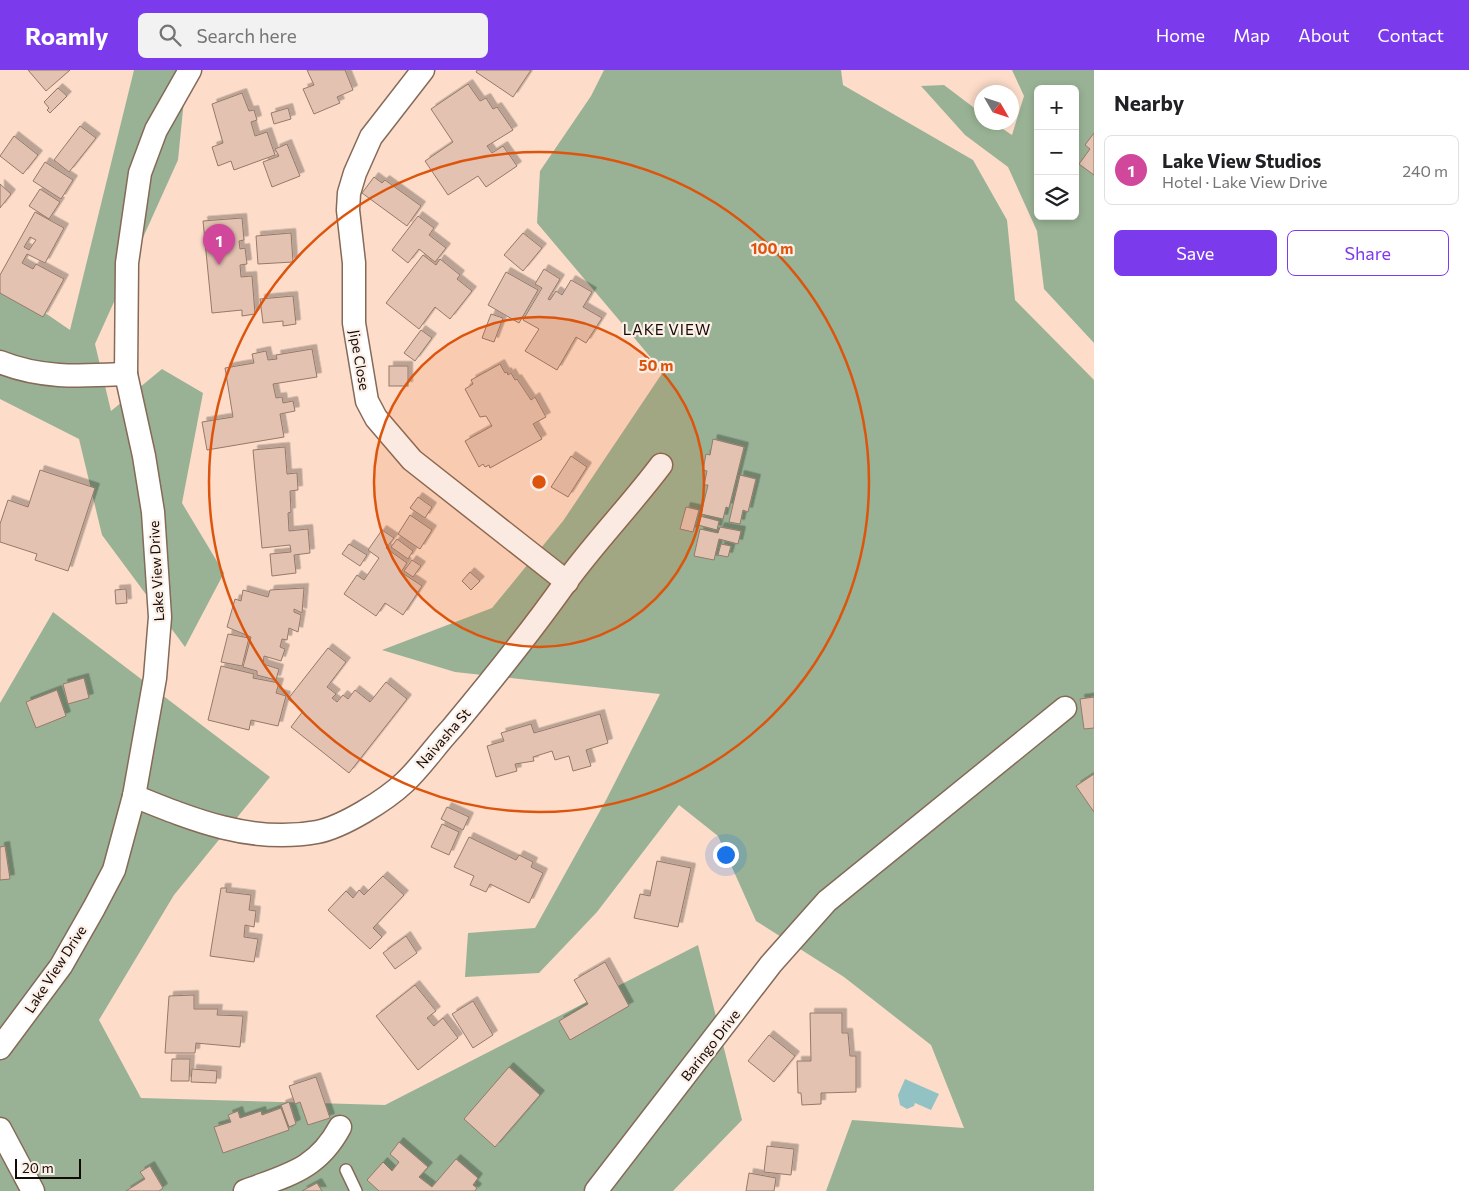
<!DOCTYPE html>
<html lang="en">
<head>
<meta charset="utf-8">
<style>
	body { margin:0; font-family:Commissioner,sans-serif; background:#f2f2f2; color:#202124 }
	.controls { position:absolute; right:15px; top:15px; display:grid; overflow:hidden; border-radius:8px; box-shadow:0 2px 8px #0003 }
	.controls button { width:45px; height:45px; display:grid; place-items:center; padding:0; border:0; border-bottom:1px solid #e0e0e0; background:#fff; color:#202124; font:25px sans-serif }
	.compass { position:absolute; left:974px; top:15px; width:45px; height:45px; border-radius:50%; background:#fff; box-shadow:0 2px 8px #0003; rotate:129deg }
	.scale { position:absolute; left:15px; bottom:12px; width:66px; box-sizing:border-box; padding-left:5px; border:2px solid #140a05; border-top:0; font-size:14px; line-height:18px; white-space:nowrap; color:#140a05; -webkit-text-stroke:4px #fcefe7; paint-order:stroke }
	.you { position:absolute; left:725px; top:784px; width:18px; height:18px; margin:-12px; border:4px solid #fff; border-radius:50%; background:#1a73e8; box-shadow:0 0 0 8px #1a73e833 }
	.badge { display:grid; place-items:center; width:32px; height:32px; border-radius:50%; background:#7c3aed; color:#fff; font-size:16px; font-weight:700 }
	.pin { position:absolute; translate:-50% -41px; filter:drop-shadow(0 1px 2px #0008) }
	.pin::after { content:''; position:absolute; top:26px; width:18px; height:15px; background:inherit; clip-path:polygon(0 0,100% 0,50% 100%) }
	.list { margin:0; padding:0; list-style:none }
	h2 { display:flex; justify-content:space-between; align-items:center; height:65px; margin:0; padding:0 20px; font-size:21px }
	h2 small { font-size:16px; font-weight:400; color:#757577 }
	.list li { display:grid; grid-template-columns:32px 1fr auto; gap:15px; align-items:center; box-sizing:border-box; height:70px; margin:0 10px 10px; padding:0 10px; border:1px solid #e0e0e0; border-radius:8px }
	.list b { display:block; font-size:19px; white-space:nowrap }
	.list p { margin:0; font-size:16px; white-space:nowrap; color:#757577 }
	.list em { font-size:16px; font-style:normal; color:#757577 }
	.actions { display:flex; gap:10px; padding:15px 20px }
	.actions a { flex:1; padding:11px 0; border:1px solid #7c3aed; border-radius:8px; text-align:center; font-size:18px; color:#7c3aed }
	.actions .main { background:#7c3aed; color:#fff }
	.icon { flex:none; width:28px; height:28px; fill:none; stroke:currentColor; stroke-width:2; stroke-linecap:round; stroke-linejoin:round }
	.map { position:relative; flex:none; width:1094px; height:1121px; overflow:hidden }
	header { display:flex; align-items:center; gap:30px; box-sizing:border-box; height:70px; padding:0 25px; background:#7c3aed; color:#fff }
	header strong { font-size:24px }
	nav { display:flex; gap:28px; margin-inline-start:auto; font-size:18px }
	.search { width:350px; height:45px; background:#f2f2f2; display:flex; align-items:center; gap:12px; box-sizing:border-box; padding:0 18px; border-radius:8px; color:#757577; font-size:19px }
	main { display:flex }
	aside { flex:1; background:#fff }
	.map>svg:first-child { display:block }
	.forest { fill:#99b295; fill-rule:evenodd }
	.water { fill:#93c2c5 }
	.building { fill:#e3c2b1; stroke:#967969; fill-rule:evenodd; filter:url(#shadow) }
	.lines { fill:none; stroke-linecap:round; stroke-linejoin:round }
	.service-casing { stroke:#856a58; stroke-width:14 }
	.minor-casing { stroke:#856a58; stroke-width:25 }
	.service { stroke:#fff; stroke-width:11 }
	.minor { stroke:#fff; stroke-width:22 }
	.ring { fill:none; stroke:#dd550c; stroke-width:2.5 }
	.labels { text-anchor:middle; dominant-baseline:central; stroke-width:4.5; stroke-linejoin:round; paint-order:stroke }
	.street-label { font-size:14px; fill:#140a05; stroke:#fcefe7 }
	.neighbourhood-label { font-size:15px; letter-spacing:1px; fill:#140a05; stroke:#fcefe7 }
	.centre { fill:#dd550c; stroke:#fcefe7; stroke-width:2.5 }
	.ring-label { font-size:15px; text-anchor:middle; font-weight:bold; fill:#dd550c; stroke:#fcefe7; stroke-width:4.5; stroke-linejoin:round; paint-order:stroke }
</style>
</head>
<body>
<header>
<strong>Roamly</strong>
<div class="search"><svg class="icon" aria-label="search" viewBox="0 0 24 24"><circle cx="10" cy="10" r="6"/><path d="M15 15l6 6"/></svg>Search here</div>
<nav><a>Home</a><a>Map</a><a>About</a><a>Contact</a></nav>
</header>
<main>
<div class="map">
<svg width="1094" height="1121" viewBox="0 0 1094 1121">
	<defs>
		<filter id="shadow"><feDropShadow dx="4.5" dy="-4.5" stdDeviation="0" flood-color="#0004"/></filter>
	</defs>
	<rect width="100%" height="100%" fill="#fdddca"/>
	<g class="forest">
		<path d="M134 0H187L178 90 95 274 111 341 162 299 203 323 182 433 224 503 185 577 102 465 79 369 0 329V212L70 260Z"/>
		<path d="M604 0H841L843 15 973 90 1007 150 1015 230 1094 310V1121H826L852 1050 964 1058 931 975 844 907 756 851 718 766 679 735 597 842 539 903 465 907 468 863 535 858 606 730 660 624 455 602 382 580 492 538 563 451 663 302 537 153 540 101 591 26Z"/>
		<path d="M1012 0H1094V273L1044 219 1037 161 1008 97 965 65 921 16 944 15 981 43 982 52 994 53 1012 65 1024 26ZM1038 19H1075V146H1038Z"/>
		<path d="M53 542 270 707 174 825 99 950 141 1028 385 1035 698 875 742 1050 673 1121H0V633Z"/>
	</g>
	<path class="water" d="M905 1009 939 1024 931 1040 915 1033 914 1036 907 1039 900 1035 898 1025Z"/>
	<g class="building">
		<path d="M28 0H70L46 21Z"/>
		<path d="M307 0H345L353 20 337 27 340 33 314 44 303 19 314 15Z"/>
		<path d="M477 0H531L513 27 476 2Z"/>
		<path d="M468 14 480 31 486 28 493 39 497 37 513 60 487 76 492 83 503 76 517 96 486 117 478 106 448 125 425 91 453 72 431 39Z"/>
		<path d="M58 18 67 26 50 43 47 40 49 38 44 32Z"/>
		<path d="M242 23 249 41 254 40 257 50 251 52 255 66 267 62 275 85 234 100 231 91 218 96 212 77 223 73 212 34Z"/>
		<path d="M288 38 291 49 274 54 271 43Z"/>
		<path d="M80 56 96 68 69 102 54 90Z"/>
		<path d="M1094 63V105L1079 94 1090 79 1085 75Z"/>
		<path d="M14 66 38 85 23 104 0 86Z"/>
		<path d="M287 74 300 106 272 117 263 92 279 86 275 79Z"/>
		<path d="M45 92 73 110 61 129 33 111Z"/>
		<path d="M374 107 382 113 385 110 421 136 407 156 362 123Z"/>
		<path d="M0 114 11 124 0 138Z"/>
		<path d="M40 119 60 132 49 149 29 136Z"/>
		<path d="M35 142 64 158 45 193 27 184 22 193 33 199 36 194 64 209 43 247 0 223V205ZM30 167 36 170 29 180 24 177Z"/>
		<path d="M418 146 434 158 429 165 446 178 435 192 419 179 408 193 392 180Z"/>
		<path d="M242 148 244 170 239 171 240 179 245 178 247 194 240 195 241 207 252 206 255 244 242 246V240L212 243 203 151Z"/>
		<path d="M291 163 293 192 258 194 256 166Z"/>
		<path d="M523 163 542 178 523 201 504 185Z"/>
		<path d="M423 185 436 195 440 189 460 205 457 209 472 221 450 249 435 237 419 259 386 233Z"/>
		<path d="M544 199 560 209 548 229 550 230 556 221 562 225 571 210 592 222 583 237 602 248 586 273 576 267 557 300 525 281 539 259 523 250 542 218 535 214Z"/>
		<path d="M506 202 538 220 519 253 488 235Z"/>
		<path d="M293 226 296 254 283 256V251L263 253 260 229Z"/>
		<path d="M491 244 503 248 494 272 482 268Z"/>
		<path d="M421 260 432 268 415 291 404 283Z"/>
		<path d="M312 279 317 307 273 314 276 328 282 327 283 333 293 331 295 341 280 344 284 367 207 380 202 352 233 347 225 298 254 293 252 284 266 281 268 290 277 289 276 285Z"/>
		<path d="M500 294 505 303 507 302 508 305 511 303 515 310 517 309 531 330 535 327 546 347 533 354 542 369 490 398 489 395 485 397 483 394 479 397 465 371 492 356 486 346 480 347 465 319 473 314 471 310Z"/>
		<rect x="389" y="296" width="19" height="20"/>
		<path d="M713 369 744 377 729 438 726 437 723 449 701 444 708 415H704L707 401 703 400 706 384 710 385Z"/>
		<path d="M285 377 287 404 297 403 298 420 290 421 291 442 288 443 289 461 308 459 310 483 294 485 296 503 272 506 270 484 291 482 290 475 262 478 253 380Z"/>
		<path d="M571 386 587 397 568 427 551 417Z"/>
		<path d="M40 400 95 418 68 501 35 490 37 484 0 472V454L8 430 28 437Z"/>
		<path d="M740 405 756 409 748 442 743 440 740 454 729 452Z"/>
		<path d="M418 427 432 437 425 448 410 438Z"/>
		<path d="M686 437 699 440 693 462 680 459Z"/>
		<path d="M410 445 432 460 420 479 398 464Z"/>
		<path d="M700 446 719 451 717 460 698 455Z"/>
		<path d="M720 457 741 461 738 474 719 469 714 490 694 486 700 459 718 463Z"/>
		<path d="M382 460 394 468 386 478 407 493 401 502 422 516 403 545 385 533 376 546 344 524 357 505 364 510 379 488 368 480Z"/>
		<path d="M397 469 413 481 408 489 391 477Z"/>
		<path d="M349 474 367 485 360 496 342 484Z"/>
		<path d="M721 474 731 476 728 487 718 485Z"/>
		<path d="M412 490 421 496 413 507 404 501Z"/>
		<path d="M470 502 480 511 471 520 462 511Z"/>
		<path d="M304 518 302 543 294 539V542L301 545 298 562 289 558 287 570 282 569 280 577 285 579 281 591 264 586 263 594 279 599 276 610 257 605V601L243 597 251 567 227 557 235 529 241 531 243 520 268 527 270 520Z"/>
		<path d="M126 519 127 533 116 534 115 520Z"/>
		<path d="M228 564 249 568 242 596 221 592Z"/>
		<path d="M328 578 346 592 327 617 336 624 332 628 337 632 343 625 348 629 355 620 370 632 386 612 407 629 349 703 291 657 303 641 288 629Z"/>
		<path d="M221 596 254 604 253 608 279 613 276 623 286 626 278 656 251 650 249 660 208 650Z"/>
		<path d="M84 608 89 628 68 634 63 614Z"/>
		<path d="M57 620 66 646 36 658 26 632Z"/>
		<path d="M1094 627V658L1084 659 1080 629Z"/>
		<path d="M600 644 608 673 586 680 591 696 573 701 569 686 555 690 552 681 533 687 534 691 515 694 517 701 496 707 487 676 504 671 501 663 531 654 534 663Z"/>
		<path d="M1094 704V742L1076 716Z"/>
		<path d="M447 737 469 747 463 760 441 749Z"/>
		<path d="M442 754 459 762 449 785 431 777Z"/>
		<path d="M469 767 516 790 519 785 533 792 531 797 543 803 529 833 490 814 486 822 470 815 474 806 454 797Z"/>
		<path d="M5 776 10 809 0 810V777Z"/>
		<path d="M657 791 691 798 678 857 634 848 640 824 650 826Z"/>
		<path d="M383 806 404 825 373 858 382 867 370 879 328 840 346 821 353 828 359 820 364 825Z"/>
		<path d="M221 818H227L226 822 251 825 249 840 256 841 254 857 245 855 244 867 258 869 254 892 210 886Z"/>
		<path d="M406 866 417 883 395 899 383 883Z"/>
		<path d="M605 892 629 936 570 970 559 951 588 934 574 910Z"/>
		<path d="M415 915 436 941 427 948 434 956 443 948 458 968 418 1000 376 946Z"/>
		<path d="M194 925V939H218L217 945 243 946 240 977 196 973 195 983H165L169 926Z"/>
		<path d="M473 931 493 965 473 978 452 944Z"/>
		<path d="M810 943H842V963H848L850 986H856V1022L821 1023V1034L802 1035 801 1023H798L797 991H811Z"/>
		<path d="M769 965 795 986 774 1012 748 991Z"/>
		<path d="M172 989H190L189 1011H171Z"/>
		<path d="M509 997 540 1025 495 1077 464 1049Z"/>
		<path d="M192 999 217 1001 216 1013 191 1012Z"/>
		<path d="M316 1007 330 1048 308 1055 300 1032 295 1034 289 1016Z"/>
		<path d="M289 1032 296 1054 289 1057 281 1035Z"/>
		<path d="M281 1038 289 1060 223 1083 214 1057 231 1052 228 1045 238 1041 240 1048 261 1041 262 1045Z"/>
		<path d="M399 1072 428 1097 419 1107 432 1117 456 1089 478 1108 473 1115 477 1118 475 1121H379L367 1110 383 1092 392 1101 399 1092 390 1084Z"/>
		<path d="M767 1076 794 1079 791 1105 764 1102Z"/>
		<path d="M150 1096 163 1118 159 1121H126L145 1109 140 1102Z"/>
		<path d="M749 1103 776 1108 774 1121H746Z"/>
		<path d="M317 1113 322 1121H302Z"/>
	</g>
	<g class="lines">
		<defs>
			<path id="service" d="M346 1100 356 1121"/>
			<g id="minor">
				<path d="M423 0 371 67 355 103 349 123 348 140 354 193V253L367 331 376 348 412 390 567 512"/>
				<path d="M0 292C42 309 82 306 126 304"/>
				<path d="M134 726C193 750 252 774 317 762 343 757 386 730 405 712 422 696 436 675 452 658 492 610 530 563 566 512 595 472 631 435 661 395"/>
				<path d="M0 978 61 896 94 838 114 800 134 726 155 608 160 547 153 442 144 386 126 304 127 193 140 103 156 60 190 0"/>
				<path d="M0 1059 33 1121"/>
				<path d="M245 1121C287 1105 317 1100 340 1057"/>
				<path d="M596 1121 771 894 827 831 1065 638"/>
			</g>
		</defs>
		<use href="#service" class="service-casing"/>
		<use href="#minor" class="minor-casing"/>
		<use href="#service" class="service"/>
		<use href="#minor" class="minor"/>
	</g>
	<circle cx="539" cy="412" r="165" fill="#dd550c" fill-opacity=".12"/>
	<g class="ring">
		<circle cx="539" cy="412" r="165"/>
		<circle cx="539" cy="412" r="330"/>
	</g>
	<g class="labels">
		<g class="street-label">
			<text transform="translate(360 290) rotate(80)">Jipe Close</text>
			<text transform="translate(156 501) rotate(-93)">Lake View Drive</text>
			<text transform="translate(443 668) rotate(-49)">Naivasha St</text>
			<text transform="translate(55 899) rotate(-57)">Lake View Drive</text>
			<text transform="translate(710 975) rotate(-52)">Baringo Drive</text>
		</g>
		<g class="neighbourhood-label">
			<text x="667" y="259">LAKE VIEW</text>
		</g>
	</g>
	<circle cx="539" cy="412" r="8" class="centre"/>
	<g class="ring-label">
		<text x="772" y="184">100 m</text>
		<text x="656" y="301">50 m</text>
	</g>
</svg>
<div class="controls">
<button>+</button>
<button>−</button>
<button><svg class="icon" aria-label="layers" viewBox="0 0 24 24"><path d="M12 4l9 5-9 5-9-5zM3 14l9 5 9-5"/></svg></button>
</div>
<svg class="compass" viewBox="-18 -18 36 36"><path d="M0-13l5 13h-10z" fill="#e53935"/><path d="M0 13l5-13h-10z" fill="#757577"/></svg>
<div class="scale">20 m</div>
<div class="you"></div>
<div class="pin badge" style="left:219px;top:195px;background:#d1479c">1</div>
</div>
<aside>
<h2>Nearby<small></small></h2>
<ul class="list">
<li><span class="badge" style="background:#d1479c">1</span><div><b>Lake View Studios</b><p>Hotel · Lake View Drive</p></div><em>240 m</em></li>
</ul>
<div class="actions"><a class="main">Save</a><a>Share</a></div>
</aside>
</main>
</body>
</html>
